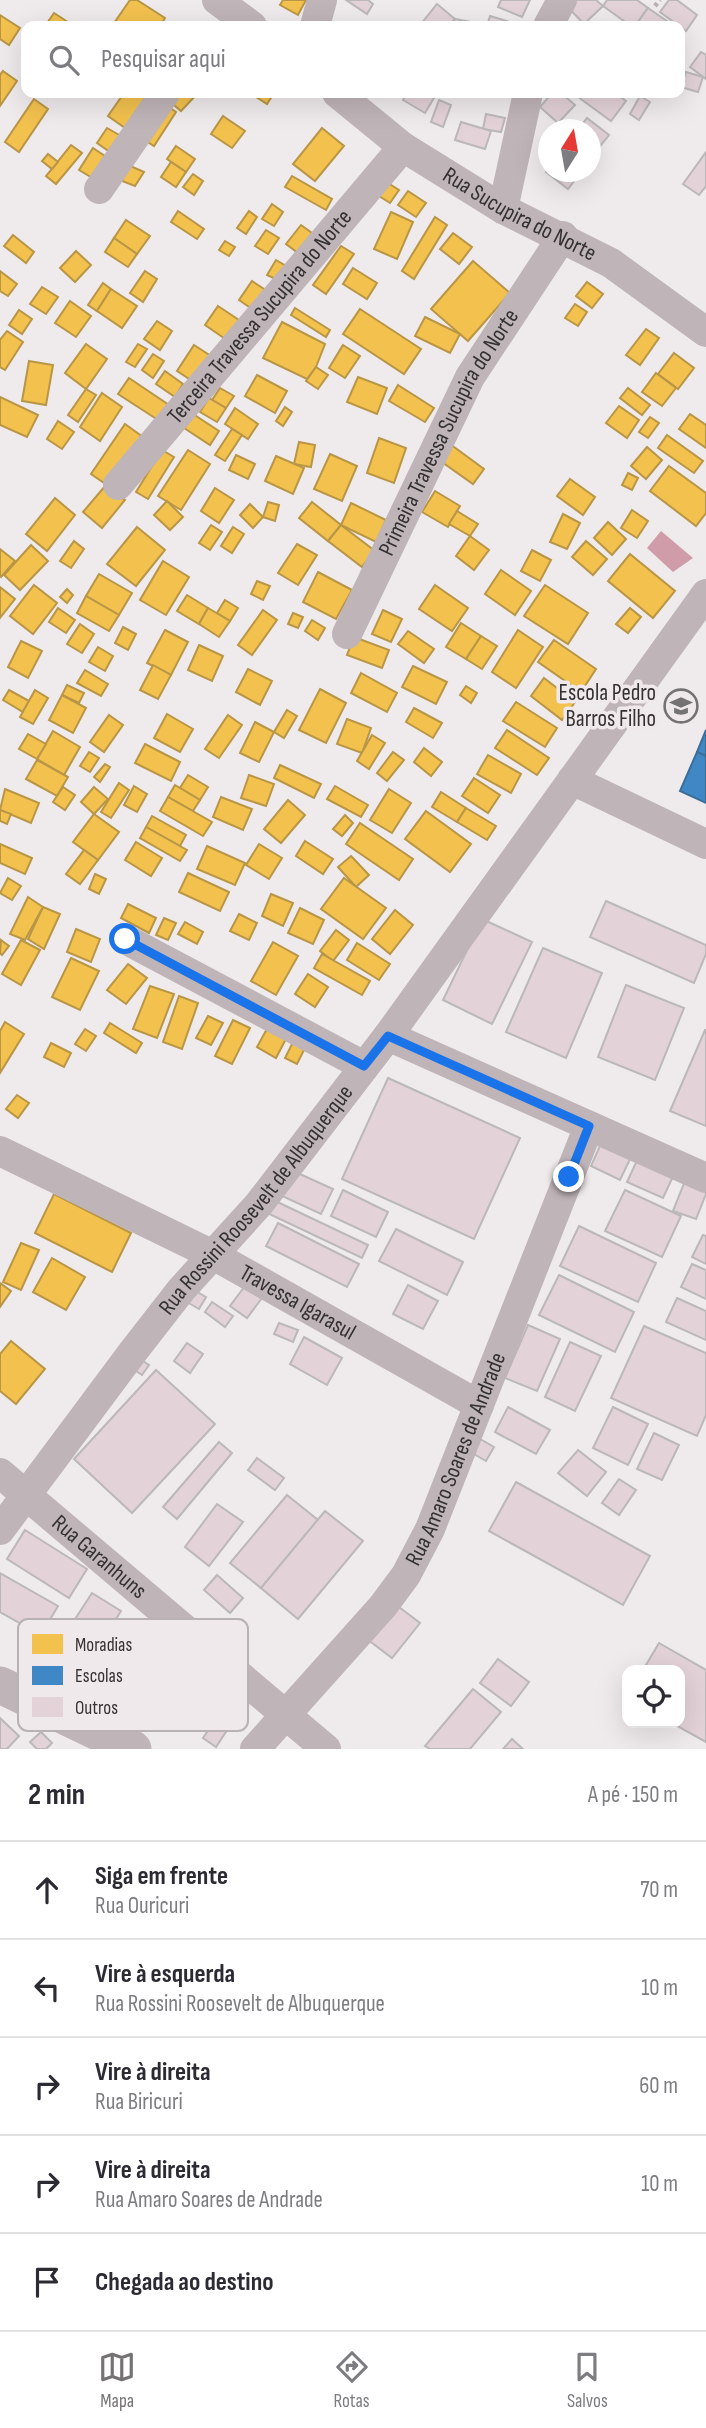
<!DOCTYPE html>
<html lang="pt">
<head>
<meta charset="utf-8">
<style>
	body { margin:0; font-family:"Sofia Sans Condensed",sans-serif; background:#f2f2f3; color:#2b2b33 }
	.controls { position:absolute; right:21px; bottom:21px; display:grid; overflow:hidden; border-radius:14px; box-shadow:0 7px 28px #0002 }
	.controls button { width:63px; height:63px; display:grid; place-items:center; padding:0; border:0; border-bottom:2px solid #e1e1e2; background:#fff; color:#2b2b33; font:35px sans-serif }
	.compass { position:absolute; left:538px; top:119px; width:63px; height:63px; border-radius:50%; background:#fff; box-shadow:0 7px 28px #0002; rotate:11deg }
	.stop { position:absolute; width:21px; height:21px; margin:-16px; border:5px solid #1a73e8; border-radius:50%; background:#fff }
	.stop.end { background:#1a73e8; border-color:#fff; box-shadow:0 2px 7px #0008 }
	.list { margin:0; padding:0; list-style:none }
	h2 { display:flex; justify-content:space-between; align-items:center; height:91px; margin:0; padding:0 28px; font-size:30px }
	h2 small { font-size:23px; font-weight:400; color:#7c7c81 }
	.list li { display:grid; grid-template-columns:46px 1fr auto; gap:21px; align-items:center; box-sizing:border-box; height:98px; padding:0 28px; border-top:2px solid #e1e1e2 }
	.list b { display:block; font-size:26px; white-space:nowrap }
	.list p { margin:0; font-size:23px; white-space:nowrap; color:#7c7c81 }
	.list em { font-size:23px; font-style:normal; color:#7c7c81 }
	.icon { flex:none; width:38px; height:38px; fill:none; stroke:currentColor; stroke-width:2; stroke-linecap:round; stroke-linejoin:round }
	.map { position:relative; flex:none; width:706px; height:1749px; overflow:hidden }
	.search { position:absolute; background:#fff; box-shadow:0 7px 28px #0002; left:21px; right:21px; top:21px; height:77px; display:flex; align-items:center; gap:18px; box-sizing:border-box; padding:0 24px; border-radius:14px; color:#7c7c81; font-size:26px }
	.sheet { height:581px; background:#fff }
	nav { display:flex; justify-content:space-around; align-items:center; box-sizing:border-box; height:98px; border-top:2px solid #e1e1e2; background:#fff; font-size:19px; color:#7c7c81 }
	nav a { display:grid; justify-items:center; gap:4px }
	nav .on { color:#757273 }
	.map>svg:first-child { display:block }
	.water { fill:#d09caa }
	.homes { fill:#f2c14e; stroke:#b99646; stroke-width:2 }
	.schools { fill:#3f88c5; stroke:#3c6e99; stroke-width:2 }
	.building { fill:#e3d2d7; stroke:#bbb8b9; stroke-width:2 }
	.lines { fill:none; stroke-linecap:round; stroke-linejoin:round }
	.path { stroke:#b9b0b2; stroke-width:4.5; stroke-dasharray:3.5 3.5; stroke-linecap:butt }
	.minor { stroke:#bfb4b7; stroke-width:30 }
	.tertiary { stroke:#bfb4b7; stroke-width:37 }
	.route { stroke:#1a73e8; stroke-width:9 }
	.labels { text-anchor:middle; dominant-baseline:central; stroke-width:7; stroke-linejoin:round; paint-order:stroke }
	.street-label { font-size:23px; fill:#343132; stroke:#f0e9eb }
	.poi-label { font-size:23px; fill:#343132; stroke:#f0e9eb; text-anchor:end }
	.key { fill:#f0e9eb; stroke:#b8b2b4; stroke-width:2 }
	.key-label { font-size:19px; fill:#343132 }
</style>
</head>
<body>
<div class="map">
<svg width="706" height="1749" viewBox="0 0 706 1749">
	<rect width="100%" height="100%" fill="#efeaec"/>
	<path class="water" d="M661 531 693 558 673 572 647 548Z"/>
	<g class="homes">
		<path d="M130 0H137L165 18 160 26H112Z"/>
		<path d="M283 0H306L298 15 280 5Z"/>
		<path d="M54 13 74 26H45Z"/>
		<path d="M0 15 20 28 9 45 0 39Z"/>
		<path d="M3 71 17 81 0 106V75Z"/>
		<path d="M124 93H154L128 130 108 116Z"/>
		<path d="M174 93H198L181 111 168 100Z"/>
		<path d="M250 93H274L267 104Z"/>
		<path d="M34 99 48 109 19 152 5 142Z"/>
		<path d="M163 103 176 112 154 146 140 137Z"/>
		<path d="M223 116 245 131 232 148 211 134Z"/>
		<path d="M107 128 121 136 110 152 97 143Z"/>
		<path d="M322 128 344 146 315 181 293 164Z"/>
		<path d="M71 145 82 153 56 184 46 176Z"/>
		<path d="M176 146 195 159 186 172 167 159Z"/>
		<path d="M93 148 108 158 94 179 79 170Z"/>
		<path d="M48 154 58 162 52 169 42 161Z"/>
		<path d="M171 162 186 172 176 187 161 177Z"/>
		<path d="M128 165 144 172 135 186 122 181Z"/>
		<path d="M193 174 203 181 194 195 183 187Z"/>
		<path d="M292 176 332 199 326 210 285 187Z"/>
		<path d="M388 183 399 190 390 203 379 196Z"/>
		<path d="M408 191 426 203 416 217 398 205Z"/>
		<path d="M272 204 283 212 274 226 262 219Z"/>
		<path d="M178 211 204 229 197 239 171 222Z"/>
		<path d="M249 211 257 217 246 234 237 228Z"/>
		<path d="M391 212 413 222 397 259 374 249Z"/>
		<path d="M435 217 447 225 414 279 402 271Z"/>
		<path d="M126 220 150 236 137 254 114 238Z"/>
		<path d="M301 225 312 233 298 253 286 244Z"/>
		<path d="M266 230 279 238 268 254 255 246Z"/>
		<path d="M453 233 472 247 459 264 440 249Z"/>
		<path d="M13 235 34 252 26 263 4 246Z"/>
		<path d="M114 238 137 254 128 267 105 252Z"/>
		<path d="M225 241 235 247 229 256 219 250Z"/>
		<path d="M341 246 354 254 326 294 313 285Z"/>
		<path d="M76 251 91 265 75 282 60 268Z"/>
		<path d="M276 260 288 267 280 281 267 275Z"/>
		<path d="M473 261 510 293 468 341 431 309Z"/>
		<path d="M353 268 377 283 367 299 343 284Z"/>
		<path d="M0 271 17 284 8 296 0 291Z"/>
		<path d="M145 271 157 279 143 302 130 293Z"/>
		<path d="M252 281 267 291 255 311 239 300Z"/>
		<path d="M587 282 603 294 592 308 576 296Z"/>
		<path d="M103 283 111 289 97 311 88 305Z"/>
		<path d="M42 287 58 297 46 314 30 304Z"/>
		<path d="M111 289 137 306 122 328 97 311Z"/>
		<path d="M70 301 91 316 76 337 55 323Z"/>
		<path d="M575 304 587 312 578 326 565 318Z"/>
		<path d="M218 306 245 324 231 343 205 325Z"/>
		<path d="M295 308 330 330 326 337 291 315Z"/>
		<path d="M360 309 421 349 404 374 343 334Z"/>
		<path d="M19 310 32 319 22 334 9 325Z"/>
		<path d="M425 317 460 334 450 353 415 336Z"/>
		<path d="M157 321 172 331 160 350 144 339Z"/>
		<path d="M282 322 325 344 316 367 307 379 263 358Z"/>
		<path d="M646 329 659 338 640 365 626 355Z"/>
		<path d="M7 331 23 342 5 370 0 367V340Z"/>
		<path d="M86 344 107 359 86 389 65 373Z"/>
		<path d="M138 344 147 349 135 367 126 362Z"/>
		<path d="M194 345 211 356 194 382 177 371Z"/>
		<path d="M343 345 360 356 345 378 329 368Z"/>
		<path d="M674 353 694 368 678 389 658 374Z"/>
		<path d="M153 354 164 361 153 378 142 370Z"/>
		<path d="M29 361 53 365 46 405 22 401Z"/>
		<path d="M316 367 328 375 318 389 306 381Z"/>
		<path d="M165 371 183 384 175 397 156 384Z"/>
		<path d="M656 373 676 388 662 406 642 392Z"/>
		<path d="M257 375 287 391 275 413 245 396Z"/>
		<path d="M358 377 387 388 377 414 347 402Z"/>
		<path d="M129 378 169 405 158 420 118 394Z"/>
		<path d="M398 385 434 408 425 422 389 401Z"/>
		<path d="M220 388 234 396 226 408 212 400Z"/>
		<path d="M628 388 650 405 642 415 620 398Z"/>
		<path d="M86 389 96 395 78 422 68 415Z"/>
		<path d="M102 393 122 407 100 441 80 427Z"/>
		<path d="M0 397 38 415 27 437 0 425Z"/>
		<path d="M209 398 226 408 217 422 200 412Z"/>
		<path d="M619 406 639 420 627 438 606 423Z"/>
		<path d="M285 407 292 412 283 426 276 421Z"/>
		<path d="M235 408 258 424 248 439 225 424Z"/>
		<path d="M190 412 219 431 210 445 181 426Z"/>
		<path d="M690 414 706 425V448L679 429Z"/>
		<path d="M650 417 659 423 648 438 639 432Z"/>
		<path d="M58 421 74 432 62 449 47 439Z"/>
		<path d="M125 424 143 437 110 487 91 474Z"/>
		<path d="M232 429 242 435 225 461 215 455Z"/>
		<path d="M667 435 703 461 694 473 658 448Z"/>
		<path d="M379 438 406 448 394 483 367 473Z"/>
		<path d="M299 442 315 445 311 467 294 464Z"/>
		<path d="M450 444 484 469 473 484 439 460Z"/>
		<path d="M647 447 662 460 646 479 631 466Z"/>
		<path d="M162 450 174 457 148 499 136 492Z"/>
		<path d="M188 450 210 464 181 510 158 496Z"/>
		<path d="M330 454 357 466 342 501 314 489Z"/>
		<path d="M236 455 255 464 248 479 229 470Z"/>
		<path d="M276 456 304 468 293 494 265 481Z"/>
		<path d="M669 466 706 493V513L696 526 650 491Z"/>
		<path d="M628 473 638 478 632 490 622 485Z"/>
		<path d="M570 479 595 497 583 515 557 496Z"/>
		<path d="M106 485 125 500 102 528 83 512Z"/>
		<path d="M215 488 234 500 219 523 201 511Z"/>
		<path d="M435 491 460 506 448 527 422 512Z"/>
		<path d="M55 498 75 515 47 551 26 534Z"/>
		<path d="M167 501 183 517 170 530 154 515Z"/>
		<path d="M268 502 279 505 275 521 263 517Z"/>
		<path d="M312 502 341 525 328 541 299 518Z"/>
		<path d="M351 503 386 520 376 542 341 525Z"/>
		<path d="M250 504 263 517 253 528 240 515Z"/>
		<path d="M632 510 648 521 637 538 621 528Z"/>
		<path d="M457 511 478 524 470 536 449 524Z"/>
		<path d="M563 514 580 523 567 549 550 542Z"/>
		<path d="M608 522 626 539 612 555 594 538Z"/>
		<path d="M211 525 222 532 210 550 199 543Z"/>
		<path d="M341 525 375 551 362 567 328 541Z"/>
		<path d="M137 527 165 550 136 586 107 564Z"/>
		<path d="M233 527 244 534 232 553 221 546Z"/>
		<path d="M470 536 489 550 474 570 456 556Z"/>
		<path d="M74 541 84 549 71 568 60 561Z"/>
		<path d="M586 541 607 559 593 575 572 557Z"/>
		<path d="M297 544 317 555 298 585 278 573Z"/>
		<path d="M31 545 48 561 20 590 4 575Z"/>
		<path d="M0 549 15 561 1 577 0 576Z"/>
		<path d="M532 550 551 560 540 581 521 571Z"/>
		<path d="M630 554 675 591 653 618 608 581Z"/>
		<path d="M163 561 189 577 166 615 140 600Z"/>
		<path d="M501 570 531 591 515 615 485 594Z"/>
		<path d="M318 572 352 590 336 619 303 602Z"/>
		<path d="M99 574 132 593 119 615 86 596Z"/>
		<path d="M257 581 270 586 263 600 251 594Z"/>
		<path d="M34 585 57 603 33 634 10 616Z"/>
		<path d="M435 585 468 608 452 631 419 609Z"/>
		<path d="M545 585 588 613 568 644 524 616Z"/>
		<path d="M0 587 15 599 0 618Z"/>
		<path d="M67 589 73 595 67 603 60 597Z"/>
		<path d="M187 595 208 608 199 624 177 611Z"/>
		<path d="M86 596 119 615 109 631 77 613Z"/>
		<path d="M225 600 238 608 230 621 217 613Z"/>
		<path d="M58 608 75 620 66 633 49 622Z"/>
		<path d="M208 608 230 621 219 637 199 624Z"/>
		<path d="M630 608 641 617 628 633 616 624Z"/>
		<path d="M263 610 277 620 252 655 238 645Z"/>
		<path d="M383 610 402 619 391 642 372 634Z"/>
		<path d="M293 613 303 617 298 628 288 624Z"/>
		<path d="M312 620 325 628 318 640 305 631Z"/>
		<path d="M461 623 481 636 466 659 446 647Z"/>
		<path d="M80 624 94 634 82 653 67 644Z"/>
		<path d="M123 627 136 634 128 650 115 643Z"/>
		<path d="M165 630 188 642 171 675 147 663Z"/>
		<path d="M518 630 543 647 516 688 492 672Z"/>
		<path d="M408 631 434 649 424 663 398 644Z"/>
		<path d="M481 636 497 646 482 669 466 659Z"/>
		<path d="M354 637 389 650 382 668 347 655Z"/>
		<path d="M554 640 596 669 581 692 538 662Z"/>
		<path d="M21 641 42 651 28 678 8 667Z"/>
		<path d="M199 645 223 656 212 681 188 670Z"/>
		<path d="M98 647 113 656 105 671 89 662Z"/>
		<path d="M153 665 171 675 158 699 140 690Z"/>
		<path d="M413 666 447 682 436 704 402 687Z"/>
		<path d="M248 669 272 681 260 705 236 692Z"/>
		<path d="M85 670 108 684 101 696 77 683Z"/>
		<path d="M361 673 397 693 387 712 351 693Z"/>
		<path d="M544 678 575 702 562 720 531 696Z"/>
		<path d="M67 685 84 693 79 703 62 695Z"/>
		<path d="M466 686 477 693 471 703 460 695Z"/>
		<path d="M320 689 346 703 326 743 299 730Z"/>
		<path d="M9 690 29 701 23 712 3 700Z"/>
		<path d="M35 690 48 698 33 724 20 717Z"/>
		<path d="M62 695 86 708 73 733 49 720Z"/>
		<path d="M516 702 557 728 545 747 503 721Z"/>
		<path d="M414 708 442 723 433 738 406 722Z"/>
		<path d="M287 710 297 716 284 738 274 732Z"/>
		<path d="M167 714 193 729 180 752 154 738Z"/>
		<path d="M109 715 123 725 104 752 90 742Z"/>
		<path d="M228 715 242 725 219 758 205 749Z"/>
		<path d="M347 719 371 728 362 753 337 744Z"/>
		<path d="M255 722 274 732 259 762 240 753Z"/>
		<path d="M507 730 549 758 537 775 495 748Z"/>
		<path d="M53 731 80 747 64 775 37 759Z"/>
		<path d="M28 734 46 744 37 759 19 749Z"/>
		<path d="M372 735 385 743 369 769 357 761Z"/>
		<path d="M145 744 180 762 171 781 135 763Z"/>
		<path d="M424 748 442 762 431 776 414 762Z"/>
		<path d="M89 752 99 758 90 772 80 766Z"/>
		<path d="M393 752 404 760 387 781 377 773Z"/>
		<path d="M488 755 521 774 511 793 477 774Z"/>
		<path d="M37 760 68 777 57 796 26 779Z"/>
		<path d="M105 764 110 767 100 782 94 777Z"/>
		<path d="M280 765 321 784 314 798 274 778Z"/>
		<path d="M188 775 208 787 200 800 180 788Z"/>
		<path d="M249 775 274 784 266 806 241 798Z"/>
		<path d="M474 778 500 795 488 813 462 796Z"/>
		<path d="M119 783 129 790 111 818 101 812Z"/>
		<path d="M175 785 200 800 193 811 168 797Z"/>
		<path d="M134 786 147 794 137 812 124 805Z"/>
		<path d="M335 786 368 805 361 817 327 799Z"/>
		<path d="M63 787 75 795 65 810 53 802Z"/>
		<path d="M94 787 108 799 94 814 81 802Z"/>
		<path d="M5 789 39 803 31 823 0 810Z"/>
		<path d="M389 789 411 803 392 833 370 820Z"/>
		<path d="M441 792 466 808 457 822 432 807Z"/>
		<path d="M168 797 212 822 203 836 160 811Z"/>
		<path d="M221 797 252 809 243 830 213 817Z"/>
		<path d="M288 800 305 815 281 843 264 829Z"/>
		<path d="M466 808 496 826 487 840 457 822Z"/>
		<path d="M0 810 11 814 7 824 0 821Z"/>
		<path d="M426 811 471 844 450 872 405 839Z"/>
		<path d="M94 814 119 832 98 860 73 842Z"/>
		<path d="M345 815 353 823 342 836 333 829Z"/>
		<path d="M152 816 186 835 180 846 146 827Z"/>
		<path d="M360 823 413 859 399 880 346 844Z"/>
		<path d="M146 827 187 850 180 861 140 838Z"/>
		<path d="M305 841 333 859 323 874 296 856Z"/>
		<path d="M136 842 162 858 151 876 125 860Z"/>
		<path d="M0 844 32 858 25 874 0 863Z"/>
		<path d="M259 844 282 858 269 879 246 865Z"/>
		<path d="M207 846 245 863 235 885 197 869Z"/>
		<path d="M84 850 98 860 80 884 66 874Z"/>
		<path d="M351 856 369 875 356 887 338 867Z"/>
		<path d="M188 873 229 892 220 911 179 892Z"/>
		<path d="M95 874 106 879 99 894 89 889Z"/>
		<path d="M8 878 21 886 12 900 0 893Z"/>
		<path d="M344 878 386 908 363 939 321 909Z"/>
		<path d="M271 894 293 903 283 926 262 916Z"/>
		<path d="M28 897 43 907 25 940 10 934Z"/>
		<path d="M128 904 156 918 149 933 121 918Z"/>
		<path d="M43 907 60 914 44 949 28 939Z"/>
		<path d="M300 908 324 920 313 944 288 933Z"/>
		<path d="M395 910 413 925 390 954 372 939Z"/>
		<path d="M239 914 257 923 249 940 230 931Z"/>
		<path d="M164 918 176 923 168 940 156 935Z"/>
		<path d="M185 922 203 932 197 944 178 934Z"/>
		<path d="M76 929 100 939 91 962 67 952Z"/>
		<path d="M336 930 349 940 333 961 320 951Z"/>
		<path d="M1 940 9 946 2 955 0 953Z"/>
		<path d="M21 940 40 950 21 985 2 974Z"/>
		<path d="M273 942 298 956 276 995 251 981Z"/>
		<path d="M357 943 390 964 379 980 347 960Z"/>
		<path d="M322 954 370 981 362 995 314 968Z"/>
		<path d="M71 958 99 971 80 1010 52 997Z"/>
		<path d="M128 964 147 978 126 1004 107 990Z"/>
		<path d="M308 974 328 987 315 1007 295 994Z"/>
		<path d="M150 986 174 994 157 1038 133 1029Z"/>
		<path d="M179 996 198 1003 182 1049 163 1042Z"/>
		<path d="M208 1016 223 1023 211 1045 196 1038Z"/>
		<path d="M233 1020 250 1028 232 1064 215 1056Z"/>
		<path d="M5 1022 24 1034 0 1073V1031Z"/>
		<path d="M110 1023 142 1043 136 1053 104 1033Z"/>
		<path d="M269 1025 288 1035 276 1058 257 1047Z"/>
		<path d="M85 1029 96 1036 86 1051 75 1044Z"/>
		<path d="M293 1042 305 1048 297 1064 285 1058Z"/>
		<path d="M51 1043 71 1053 64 1067 44 1057Z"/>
		<path d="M17 1095 29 1103 18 1118 6 1109Z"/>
		<path d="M54 1194 131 1233 112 1272 35 1233Z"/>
		<path d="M21 1243 39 1250 21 1290 3 1282Z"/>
		<path d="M52 1258 85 1277 66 1310 33 1292Z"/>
		<path d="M0 1283 11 1291 0 1307Z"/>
		<path d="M11 1341 45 1369 16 1404 0 1391V1354Z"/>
	</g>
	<g class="schools">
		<path d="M706 730V756L697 752Z"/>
		<path d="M697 752 706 756V803L680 791Z"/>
	</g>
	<g class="building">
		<path d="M346 0H368L373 4 367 14Z"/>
		<path d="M501 0H530L522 17 498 7Z"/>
		<path d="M568 0H596L603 6 584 24 564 3Z"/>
		<path d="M607 0H637L648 8 635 26H631L603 6Z"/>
		<path d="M669 0H677L697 15 686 31 660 12Z"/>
		<path d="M437 4 455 19 448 26H424L421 24Z"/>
		<path d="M648 8 674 26H635Z"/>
		<path d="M490 16 523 26H487Z"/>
		<path d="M455 19 472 22V26H453Z"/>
		<path d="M701 52 706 55V79L690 67Z"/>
		<path d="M686 72 703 77 698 92 681 87Z"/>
		<path d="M407 93H437L425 113 403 100Z"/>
		<path d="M552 93H561L575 105 558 123 540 107Z"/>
		<path d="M582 93H615L626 101 611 121 578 97Z"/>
		<path d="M640 96 650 102 639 120 630 114Z"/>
		<path d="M439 100 451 105 443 127 431 122Z"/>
		<path d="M486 114 505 118 501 132 483 129Z"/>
		<path d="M587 118 609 135 590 159V130H578Z"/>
		<path d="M461 122 491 131 485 149 455 140Z"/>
		<path d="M706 152V186L699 195 683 184Z"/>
		<path d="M548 168V172H581L568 189 546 172Z"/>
		<path d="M606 901 706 945V954L694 983 590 937Z"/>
		<path d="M482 919 532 942 492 1024 443 1000Z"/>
		<path d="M543 948 602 973 566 1058 506 1032Z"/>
		<path d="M626 985 684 1008 655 1080 598 1057Z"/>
		<path d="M705 1030H706V1126L670 1111Z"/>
		<path d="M388 1078 520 1138 474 1239 342 1179Z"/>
		<path d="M603 1139 633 1153 620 1180 591 1166Z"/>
		<path d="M640 1154 676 1170 663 1198 627 1182Z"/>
		<path d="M291 1170 333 1189 321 1214 280 1195Z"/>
		<path d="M687 1176 706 1183V1194L696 1219 673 1211Z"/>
		<path d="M343 1190 388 1212 376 1237 331 1216Z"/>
		<path d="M625 1190 681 1216 662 1257 605 1231Z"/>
		<path d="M269 1198 368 1245 362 1258 263 1211Z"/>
		<path d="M278 1223 359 1264 347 1287 266 1246Z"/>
		<path d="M579 1226 656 1263 638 1302 560 1266Z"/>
		<path d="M396 1229 463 1262 447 1295 379 1261Z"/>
		<path d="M703 1235 706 1236V1264L692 1257Z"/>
		<path d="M692 1264 706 1270V1299L681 1287Z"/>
		<path d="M559 1275 634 1312 615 1352 539 1315Z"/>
		<path d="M248 1282 265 1294 247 1318 230 1306Z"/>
		<path d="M408 1285 438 1301 423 1329 393 1314Z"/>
		<path d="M187 1286 206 1297 199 1309 180 1298Z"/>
		<path d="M677 1298 706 1311V1340L666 1322Z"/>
		<path d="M212 1302 233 1316 225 1327 205 1312Z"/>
		<path d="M279 1323 298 1330 293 1342 274 1334Z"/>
		<path d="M528 1325 560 1339 537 1391 505 1378Z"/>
		<path d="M644 1326 706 1353V1415L697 1436 611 1398Z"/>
		<path d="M304 1337 342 1358 327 1385 290 1364Z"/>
		<path d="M570 1342 601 1356 575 1411 545 1397Z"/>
		<path d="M187 1343 203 1354 190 1373 174 1361Z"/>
		<path d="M137 1357 149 1365 142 1375 130 1367Z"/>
		<path d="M156 1370 215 1424 132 1513 74 1459Z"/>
		<path d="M508 1407 550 1430 536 1454 495 1432Z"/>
		<path d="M613 1407 648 1424 628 1465 593 1448Z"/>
		<path d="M654 1433 679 1445 662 1480 637 1469Z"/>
		<path d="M475 1436 494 1447 486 1461 467 1450Z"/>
		<path d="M219 1442 232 1453 177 1519 163 1507Z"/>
		<path d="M578 1450 606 1472 587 1496 558 1473Z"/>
		<path d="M257 1458 284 1478 275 1490 248 1470Z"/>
		<path d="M619 1479 636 1490 619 1515 602 1503Z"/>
		<path d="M516 1482 650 1556 623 1605 489 1531Z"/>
		<path d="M287 1495 318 1520 261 1588 230 1563Z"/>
		<path d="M217 1504 243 1522 209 1566 185 1547Z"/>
		<path d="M325 1511 363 1541 298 1619 261 1588Z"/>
		<path d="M25 1530 87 1569 69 1598 7 1559Z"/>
		<path d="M0 1573 58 1606 41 1635 0 1612Z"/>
		<path d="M217 1575 243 1598 230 1613 204 1590Z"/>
		<path d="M92 1593 121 1611 91 1658 62 1639Z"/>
		<path d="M391 1601 420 1623 392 1658 363 1636Z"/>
		<path d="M659 1643 706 1670V1742L672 1723H680V1670H643Z"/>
		<path d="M498 1659 529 1682 511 1706 480 1683Z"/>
		<path d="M473 1689 501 1712 470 1749H430L425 1746Z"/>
		<path d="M230 1698 243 1706 216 1747 203 1738Z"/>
		<path d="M0 1718 19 1736 7 1749H0Z"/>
		<path d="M41 1732 52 1743 46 1749H37L30 1742Z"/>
		<path d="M512 1739 523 1749H503Z"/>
	</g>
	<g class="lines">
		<path class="path" d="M655 6 660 0"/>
		<g class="minor">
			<path d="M217 0 252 26"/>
			<path d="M315 26 322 0"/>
			<path d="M548 26 562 0"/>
			<path id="s1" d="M337 93 403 147 503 209 611 263 706 332"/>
			<path d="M99 189 165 93"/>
			<path d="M503 209 528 93"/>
			<path id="s2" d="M118 485 403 147"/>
			<path id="s3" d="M347 634 470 377 563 236"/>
			<path d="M572 780 706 844"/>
			<path d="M125 939 364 1066"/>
			<path d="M388 1036 706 1178"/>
			<path id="s4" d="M0 1151 215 1256 479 1405"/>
			<path id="s5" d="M0 1473 326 1749"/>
			<path id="s6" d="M0 1530 132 1353 181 1290 259 1204 388 1036 706 594"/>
			<path id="s7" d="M255 1749 383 1606 406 1575 430 1529 589 1126"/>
		</g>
		<path class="tertiary" d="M0 1685 133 1749"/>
	</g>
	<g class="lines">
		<path class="route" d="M125 939 364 1066 388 1036 589 1126 569 1177"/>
	</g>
	<defs>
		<symbol id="school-ring" viewBox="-11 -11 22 22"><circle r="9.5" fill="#f0e9eb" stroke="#757273" stroke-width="1.5"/><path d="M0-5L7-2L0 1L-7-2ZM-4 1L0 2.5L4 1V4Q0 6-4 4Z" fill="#757273"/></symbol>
	</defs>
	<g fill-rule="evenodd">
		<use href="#school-ring" x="662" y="687" width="38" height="38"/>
	</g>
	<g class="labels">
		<g class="street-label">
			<text stroke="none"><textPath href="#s1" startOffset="220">Rua Sucupira do Norte</textPath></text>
			<text stroke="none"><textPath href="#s2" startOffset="220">Terceira Travessa Sucupira do Norte</textPath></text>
			<text stroke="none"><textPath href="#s3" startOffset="226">Primeira Travessa Sucupira do Norte</textPath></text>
			<text stroke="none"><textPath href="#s6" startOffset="418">Rua Rossini Roosevelt de Albuquerque</textPath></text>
			<text stroke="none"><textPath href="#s4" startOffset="334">Travessa Igarasul</textPath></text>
			<text stroke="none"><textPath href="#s7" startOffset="357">Rua Amaro Soares de Andrade</textPath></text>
			<text stroke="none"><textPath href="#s5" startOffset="130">Rua Garanhuns</textPath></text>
		</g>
		<g class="poi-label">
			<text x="656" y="693">Escola Pedro<tspan x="656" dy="26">Barros Filho</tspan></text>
		</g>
	</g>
	<rect x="18" y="1619" width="230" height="112" rx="10" class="key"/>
	<rect x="32" y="1634" width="31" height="20" fill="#f2c14e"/>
	<rect x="32" y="1666" width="31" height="19" fill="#3f88c5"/>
	<rect x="32" y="1697" width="31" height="20" fill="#e3d2d7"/>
	<g class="key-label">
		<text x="75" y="1651">Moradias</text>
		<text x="75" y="1682">Escolas</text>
		<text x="75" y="1714">Outros</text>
	</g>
</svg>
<div class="controls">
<button><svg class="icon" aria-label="locate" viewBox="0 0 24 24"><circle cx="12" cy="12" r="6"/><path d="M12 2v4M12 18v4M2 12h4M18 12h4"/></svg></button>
</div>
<svg class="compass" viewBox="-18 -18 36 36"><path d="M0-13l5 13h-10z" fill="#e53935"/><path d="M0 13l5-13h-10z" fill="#7c7c81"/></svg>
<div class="stop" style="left:125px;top:939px"></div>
<div class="stop end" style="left:569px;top:1177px"></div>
<div class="search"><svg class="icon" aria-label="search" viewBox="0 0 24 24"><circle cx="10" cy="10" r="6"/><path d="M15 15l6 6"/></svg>Pesquisar aqui</div>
</div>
<section class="sheet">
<h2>2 min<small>A pé · 150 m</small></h2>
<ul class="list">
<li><svg class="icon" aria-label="ahead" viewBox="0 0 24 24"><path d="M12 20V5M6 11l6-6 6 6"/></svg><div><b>Siga em frente</b><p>Rua Ouricuri</p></div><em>70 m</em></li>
<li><svg class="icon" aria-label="left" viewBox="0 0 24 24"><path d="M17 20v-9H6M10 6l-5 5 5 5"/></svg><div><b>Vire à esquerda</b><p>Rua Rossini Roosevelt de Albuquerque</p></div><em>10 m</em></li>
<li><svg class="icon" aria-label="right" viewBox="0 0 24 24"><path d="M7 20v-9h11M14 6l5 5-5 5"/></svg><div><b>Vire à direita</b><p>Rua Biricuri</p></div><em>60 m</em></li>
<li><svg class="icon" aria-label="right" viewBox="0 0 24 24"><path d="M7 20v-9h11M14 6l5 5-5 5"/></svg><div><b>Vire à direita</b><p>Rua Amaro Soares de Andrade</p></div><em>10 m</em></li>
<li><svg class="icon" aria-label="arrive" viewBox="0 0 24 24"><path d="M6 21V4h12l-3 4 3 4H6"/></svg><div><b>Chegada ao destino</b></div></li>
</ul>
</section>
<nav>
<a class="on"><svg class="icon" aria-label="map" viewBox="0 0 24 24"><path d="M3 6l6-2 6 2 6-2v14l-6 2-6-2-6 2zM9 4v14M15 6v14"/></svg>Mapa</a>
<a><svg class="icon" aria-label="directions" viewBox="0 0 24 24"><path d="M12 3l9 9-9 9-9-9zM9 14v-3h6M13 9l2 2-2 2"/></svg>Rotas</a>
<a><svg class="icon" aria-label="saved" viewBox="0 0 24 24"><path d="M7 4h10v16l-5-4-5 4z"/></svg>Salvos</a>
</nav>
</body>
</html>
